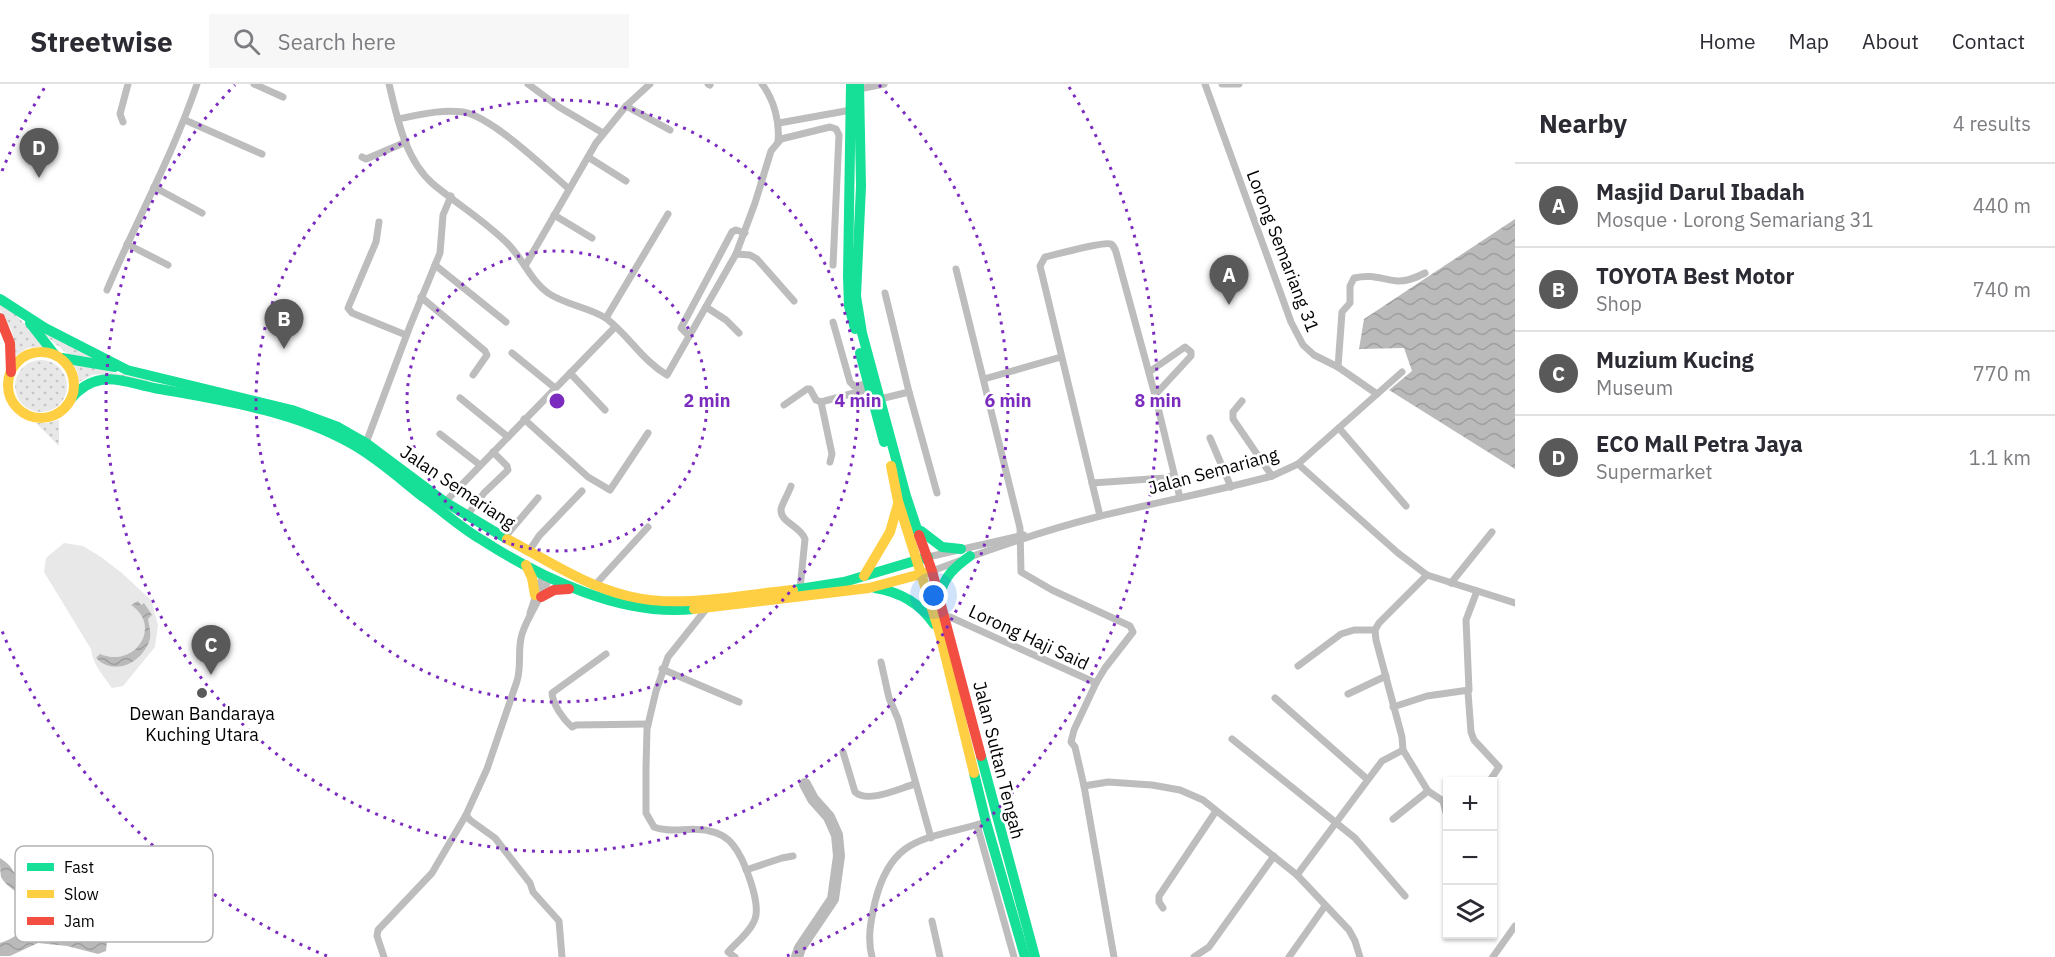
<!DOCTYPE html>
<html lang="en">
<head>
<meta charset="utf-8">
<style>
	body { margin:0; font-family:"IBM Plex Sans",sans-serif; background:#f7f7f7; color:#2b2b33 }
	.controls { position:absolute; right:18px; bottom:18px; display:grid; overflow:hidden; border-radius:0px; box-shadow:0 2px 4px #0004 }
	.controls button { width:54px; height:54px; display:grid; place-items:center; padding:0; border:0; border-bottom:2px solid #e1e1e2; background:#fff; color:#2b2b33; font:30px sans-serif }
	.you { position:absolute; left:934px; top:512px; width:21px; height:21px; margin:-15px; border:4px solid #fff; border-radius:50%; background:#1a73e8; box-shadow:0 0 0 9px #1a73e833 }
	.badge { display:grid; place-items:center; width:39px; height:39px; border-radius:50%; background:#595959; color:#fff; font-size:20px; font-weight:700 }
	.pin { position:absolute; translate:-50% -50px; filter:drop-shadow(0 2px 3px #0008) }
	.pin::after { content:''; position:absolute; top:32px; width:21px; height:18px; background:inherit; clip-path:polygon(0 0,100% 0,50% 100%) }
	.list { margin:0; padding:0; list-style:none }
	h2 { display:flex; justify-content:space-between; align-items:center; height:78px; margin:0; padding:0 24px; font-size:26px }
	h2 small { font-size:20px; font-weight:400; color:#7c7c81 }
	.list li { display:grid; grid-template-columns:39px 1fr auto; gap:18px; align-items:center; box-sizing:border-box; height:84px; padding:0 24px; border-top:2px solid #e1e1e2 }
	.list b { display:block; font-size:22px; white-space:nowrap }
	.list p { margin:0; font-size:20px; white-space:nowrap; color:#7c7c81 }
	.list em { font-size:20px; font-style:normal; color:#7c7c81 }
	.icon { flex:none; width:33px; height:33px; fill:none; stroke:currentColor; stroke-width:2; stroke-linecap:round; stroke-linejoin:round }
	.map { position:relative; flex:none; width:1515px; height:873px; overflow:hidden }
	header { display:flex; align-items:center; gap:36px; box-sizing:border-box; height:84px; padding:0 30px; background:#fff; border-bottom:2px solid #e1e1e2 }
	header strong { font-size:28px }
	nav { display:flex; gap:33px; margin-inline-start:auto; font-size:21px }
	.search { width:420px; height:54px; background:#f7f7f7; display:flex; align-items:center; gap:15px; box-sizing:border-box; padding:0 21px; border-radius:0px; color:#7c7c81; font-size:22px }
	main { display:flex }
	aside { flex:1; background:#fff }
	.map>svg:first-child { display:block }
	.grass { fill:url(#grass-dots) }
	.park { fill:#e8e8e8 }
	.water { fill:url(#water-waves) }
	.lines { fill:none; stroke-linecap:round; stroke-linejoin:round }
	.river { stroke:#bababa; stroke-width:12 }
	.street { stroke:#bdbdbd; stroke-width:7 }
	.fast { stroke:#16e098; stroke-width:10 }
	.slow { stroke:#ffcf43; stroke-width:10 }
	.jam { stroke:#f24e42; stroke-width:10 }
	.ring { fill:none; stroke:#7b2cbf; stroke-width:3; stroke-dasharray:3 6 }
	.poi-dot { fill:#595959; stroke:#fff; stroke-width:2 }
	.labels { text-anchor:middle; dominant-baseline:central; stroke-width:5; stroke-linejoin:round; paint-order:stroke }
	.street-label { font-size:18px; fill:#000; stroke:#fff }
	.poi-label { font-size:18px; fill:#000; stroke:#fff }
	.key { fill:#fff; stroke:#b2b2b2; stroke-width:1.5 }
	.key-label { font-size:16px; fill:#000 }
	.centre { fill:#7b2cbf; stroke:#fff; stroke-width:3 }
	.ring-label { font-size:18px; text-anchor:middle; font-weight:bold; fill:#7b2cbf; stroke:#fff; stroke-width:5; stroke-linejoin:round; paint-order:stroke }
</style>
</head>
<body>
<header>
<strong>Streetwise</strong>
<div class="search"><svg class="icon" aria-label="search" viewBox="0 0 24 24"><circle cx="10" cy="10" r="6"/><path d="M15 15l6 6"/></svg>Search here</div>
<nav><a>Home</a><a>Map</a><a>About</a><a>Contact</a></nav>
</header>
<main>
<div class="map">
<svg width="1515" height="873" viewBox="0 0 1515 873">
	<defs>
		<pattern id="grass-dots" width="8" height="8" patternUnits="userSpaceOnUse" patternTransform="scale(1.5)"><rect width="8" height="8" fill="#e8e8e8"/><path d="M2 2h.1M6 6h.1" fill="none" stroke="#c5c5c5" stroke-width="1.8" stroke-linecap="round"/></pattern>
		<pattern id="water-waves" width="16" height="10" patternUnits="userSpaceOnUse" patternTransform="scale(1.5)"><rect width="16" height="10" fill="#bababa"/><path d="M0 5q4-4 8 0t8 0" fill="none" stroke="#9e9e9e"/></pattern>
	</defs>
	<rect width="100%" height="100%" fill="#fff"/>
	<g class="grass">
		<path d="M0 220 13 228 46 262 27 264 16 272 12 247 0 226Z"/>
		<path d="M38 245 106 280 70 272Z"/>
		<circle cx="41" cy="302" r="26"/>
		<path d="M72 279 160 299 99 290 92 291 79 298 77 286Z"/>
		<path d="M59 336V362L36 339H47Z"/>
	</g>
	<path class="park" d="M64 459 83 462 101 473 123 490 151 516 158 541 155 563 123 602 112 604C103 591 93 581 91 565L44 488 46 474Z"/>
	<g class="water">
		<path d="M1515 135V385L1389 306 1412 287 1404 264 1359 265 1364 235Z"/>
		<path d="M138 517 141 521 144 519 152 531 148 535C149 542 152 550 149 558 140 580 114 592 96 574L100 570C135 585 163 542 131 521Z"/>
		<path d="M0 774C13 783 11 784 19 796 34 816 40 810 38 839L41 842 66 844 87 850 95 847 107 857 106 867 98 870 67 862 38 859 10 872H0V859C20 854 40 832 22 813 15 806 6 802 1 793 0 787 0 780 0 774Z"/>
	</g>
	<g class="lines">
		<path class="river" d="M797 873 800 864 833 815 839 772 837 751 829 733 813 715 805 700"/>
		<g class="street">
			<path d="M254 0 283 13"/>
			<path d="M389 0C397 33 405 76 433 100 457 120 485 137 508 160 523 175 531 197 548 209 565 221 592 224 607 235 629 252 643 277 667 291L736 170 755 119 771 67 781 55 830 43 836 45 839 51 833 181"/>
			<path d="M528 0 559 23 603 49"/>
			<path d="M708 0 710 1"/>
			<path d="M762 0C774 16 780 38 778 57"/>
			<path d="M1205 0 1291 238 1303 261 1314 271 1338 283 1377 310"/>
			<path d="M1222 0H1239"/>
			<path d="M859 5 884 0"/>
			<path d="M626 22 670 46"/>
			<path d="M398 35C419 31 441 25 463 28 491 32 546 85 569 105"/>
			<path d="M185 36 262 70"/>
			<path d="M123 38 120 30 128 0"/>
			<path d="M779 39 851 26"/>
			<path d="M362 73 366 75 406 58"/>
			<path d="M588 73 626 97"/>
			<path d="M154 103 202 129"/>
			<path d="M554 131 592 154"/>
			<path d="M379 138 376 158 348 224 352 229 406 251"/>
			<path d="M127 160 168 181"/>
			<path d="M736 170 750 171 757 175 794 217"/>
			<path d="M435 181 506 238"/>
			<path d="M525 182 596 59 626 22 650 0"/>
			<path d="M956 185 1020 444 1021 488 1052 506 1130 542 1133 548 1105 584 1096 599 1074 646 1071 658 1075 663 1084 702 1114 873"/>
			<path d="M107 206C136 137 173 71 197 0"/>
			<path d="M885 209 909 308 937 409"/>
			<path d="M421 213 485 267 487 271 473 291"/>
			<path d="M706 223 726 236 739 249"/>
			<path d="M606 234 668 130"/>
			<path d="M833 238 850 298 854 302 868 300"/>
			<path d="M689 252 681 244 732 148 736 146 745 149"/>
			<path d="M512 269 555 304"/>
			<path d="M1338 283 1342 228 1350 219V202L1354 194C1373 190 1380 195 1397 197 1407 198 1417 193 1425 189"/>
			<path d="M1149 288 1185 263 1191 268V272L1155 311"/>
			<path d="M570 289 605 326"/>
			<path d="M984 295 1061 273"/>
			<path d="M460 314 508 353"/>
			<path d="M880 315 909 308"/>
			<path d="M1242 317 1233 328V335L1272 392"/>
			<path d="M784 321 807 305H810L816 316 821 318"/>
			<path d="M524 335 588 393 610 406 648 349"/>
			<path d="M1339 344 1406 422"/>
			<path d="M440 350 480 381"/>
			<path d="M1210 354 1231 403"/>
			<path d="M366 359 410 242 440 169 443 131 451 112"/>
			<path d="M830 378 832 370 821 318 869 305"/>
			<path d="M1298 380 1398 469 1427 491 1515 519"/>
			<path d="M1092 399 1165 394 1174 391"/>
			<path d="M791 402C789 408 782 420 781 425 780 439 800 441 805 455L800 505"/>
			<path d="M445 418 615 243"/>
			<path d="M1100 432 1040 182 1045 173C1055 171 1104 157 1111 160 1114 162 1115 165 1116 168L1155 311 1180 414"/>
			<path d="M466 433 484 409 508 386 507 382 493 368"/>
			<path d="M504 454 538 414"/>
			<path d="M529 467 539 452 582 407"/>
			<path d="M928 473 1024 451"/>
			<path d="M932 487C985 467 1038 448 1093 434 1152 419 1213 408 1272 392L1298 380 1402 288"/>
			<path d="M550 493C542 513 528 531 522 550 517 566 522 581 517 597L487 685 466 731 470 736 495 754 530 799 533 808 559 837 562 873"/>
			<path d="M1451 499 1492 448"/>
			<path d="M595 501 648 443"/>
			<path d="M707 524 668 573 656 607 647 645 646 684V729L654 743C671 750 691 742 709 747 718 748 728 754 733 761 744 774 761 819 755 835 751 847 737 858 728 868L735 873"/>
			<path d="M530 529 543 490"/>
			<path d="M950 533 1096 599"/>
			<path d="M606 570 552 609C553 621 563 635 572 643L576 641 648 640"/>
			<path d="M881 578 889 614 898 635 931 754"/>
			<path d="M1298 582 1341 550 1354 546H1375"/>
			<path d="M662 585 739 618"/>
			<path d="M1468 608 1471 648 1474 656 1499 683 1489 698"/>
			<path d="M1348 610 1386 592"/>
			<path d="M1275 614 1367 695"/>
			<path d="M1393 623 1427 612 1469 606 1466 536 1477 507"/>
			<path d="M1232 655 1355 754 1405 812"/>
			<path d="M1403 666 1428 707 1443 717 1448 736"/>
			<path d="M843 668 855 708C868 720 900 704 915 700"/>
			<path d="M1084 702 1108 698 1152 701 1180 706 1203 716 1297 791 1349 846 1355 857 1360 873"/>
			<path d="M1393 735 1428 707"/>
			<path d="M977 741 1014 873"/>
			<path d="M746 786 782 774 793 772"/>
			<path d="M1297 791 1382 677 1403 666 1402 653 1376 556 1375 546 1379 539 1427 491"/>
			<path d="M1163 824 1159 818V812L1216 727"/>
			<path d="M932 837 940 873"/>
			<path d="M384 873 377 852 378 846 432 789 466 731"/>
			<path d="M872 873C867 854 871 836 875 818 892 749 929 756 986 738"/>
			<path d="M1194 873 1209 863 1274 772"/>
			<path d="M1289 873 1325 822"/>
			<path d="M1493 873 1515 842"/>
		</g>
		<g class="fast">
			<path d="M851 0 848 192 849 222 855 245"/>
			<path d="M859 0 861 102 856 212 862 249 906 412 919 451"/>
			<path d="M0 215 45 244 127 286 292 326 338 343 366 359 445 418 507 455"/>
			<path d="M30 239 55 271"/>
			<path d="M860 269 884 358"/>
			<path d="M62 274 115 283"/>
			<path d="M71 315C79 305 88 298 101 296 117 293 138 301 154 304 220 316 291 326 350 359 376 373 400 395 423 413 443 427 461 444 482 456 541 494 622 533 694 525"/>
			<path d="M921 447 942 463 961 465"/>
			<path d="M875 504C900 508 920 519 934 540"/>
			<path d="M793 506 844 498 928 473"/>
			<path d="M940 511C944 492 955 483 970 472"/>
			<path d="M981 672 1035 873"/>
			<path d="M974 689 986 738 1025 873"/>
		</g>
		<g class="slow">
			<circle cx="41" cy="301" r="33"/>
			<path d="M891 382 898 417 940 550 974 689"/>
			<path d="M507 455C545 475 585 502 628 512 681 525 739 511 793 506"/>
			<path d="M526 481 532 494 535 511"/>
			<path d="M864 492 890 448 898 420"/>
			<path d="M694 525 869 504 932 487"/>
		</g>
		<g class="jam">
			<path d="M0 234 10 259 11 288"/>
			<path d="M919 451 932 487 981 672"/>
			<path d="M541 513 554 506 569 505"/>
		</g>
	</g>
	<g class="ring">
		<circle cx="557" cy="317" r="150"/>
		<circle cx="557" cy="317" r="301"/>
		<path d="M879 1A451 451 0 1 1 235 1"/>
		<path d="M327 872A601 601 0 0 1 2 547M2 87A601 601 0 0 1 45 3M1069 3A601 601 0 0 1 787 872"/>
	</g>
	<circle class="poi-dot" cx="202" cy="609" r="6"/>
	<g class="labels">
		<g class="street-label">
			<text transform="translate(1283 167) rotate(69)">Lorong Semariang 31</text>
			<text transform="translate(1213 387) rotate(-15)">Jalan Semariang</text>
			<text transform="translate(458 403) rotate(34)">Jalan Semariang</text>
			<text transform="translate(1029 553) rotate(25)">Lorong Haji Said</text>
			<text transform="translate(999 676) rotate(76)">Jalan Sultan Tengah</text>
		</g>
		<g class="poi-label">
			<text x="202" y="629">Dewan Bandaraya<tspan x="202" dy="21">Kuching Utara</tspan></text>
		</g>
	</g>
	<rect x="15" y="762" width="198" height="96" rx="9" class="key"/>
	<rect x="27" y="779" width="27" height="8" fill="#16e098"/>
	<rect x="27" y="806" width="27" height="8" fill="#ffcf43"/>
	<rect x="27" y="833" width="27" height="8" fill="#f24e42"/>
	<g class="key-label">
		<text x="64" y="789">Fast</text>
		<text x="64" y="816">Slow</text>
		<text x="64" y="843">Jam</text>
	</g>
	<circle cx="557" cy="317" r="9" class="centre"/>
	<g class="ring-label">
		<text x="707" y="323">2 min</text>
		<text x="858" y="323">4 min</text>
		<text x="1008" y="323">6 min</text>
		<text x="1158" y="323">8 min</text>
	</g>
</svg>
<div class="controls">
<button>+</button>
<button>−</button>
<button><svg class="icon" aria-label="layers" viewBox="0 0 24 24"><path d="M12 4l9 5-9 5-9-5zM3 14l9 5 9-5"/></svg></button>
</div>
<div class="you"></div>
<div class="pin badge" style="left:1229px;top:221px">A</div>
<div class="pin badge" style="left:284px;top:265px">B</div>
<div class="pin badge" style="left:211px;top:591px">C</div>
<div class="pin badge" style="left:39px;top:94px">D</div>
</div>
<aside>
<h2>Nearby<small>4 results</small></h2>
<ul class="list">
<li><span class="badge">A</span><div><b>Masjid Darul Ibadah</b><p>Mosque · Lorong Semariang 31</p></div><em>440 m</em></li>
<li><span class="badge">B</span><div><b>TOYOTA Best Motor</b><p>Shop</p></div><em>740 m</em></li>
<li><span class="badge">C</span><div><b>Muzium Kucing</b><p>Museum</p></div><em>770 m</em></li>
<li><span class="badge">D</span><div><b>ECO Mall Petra Jaya</b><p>Supermarket</p></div><em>1.1 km</em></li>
</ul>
</aside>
</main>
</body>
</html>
